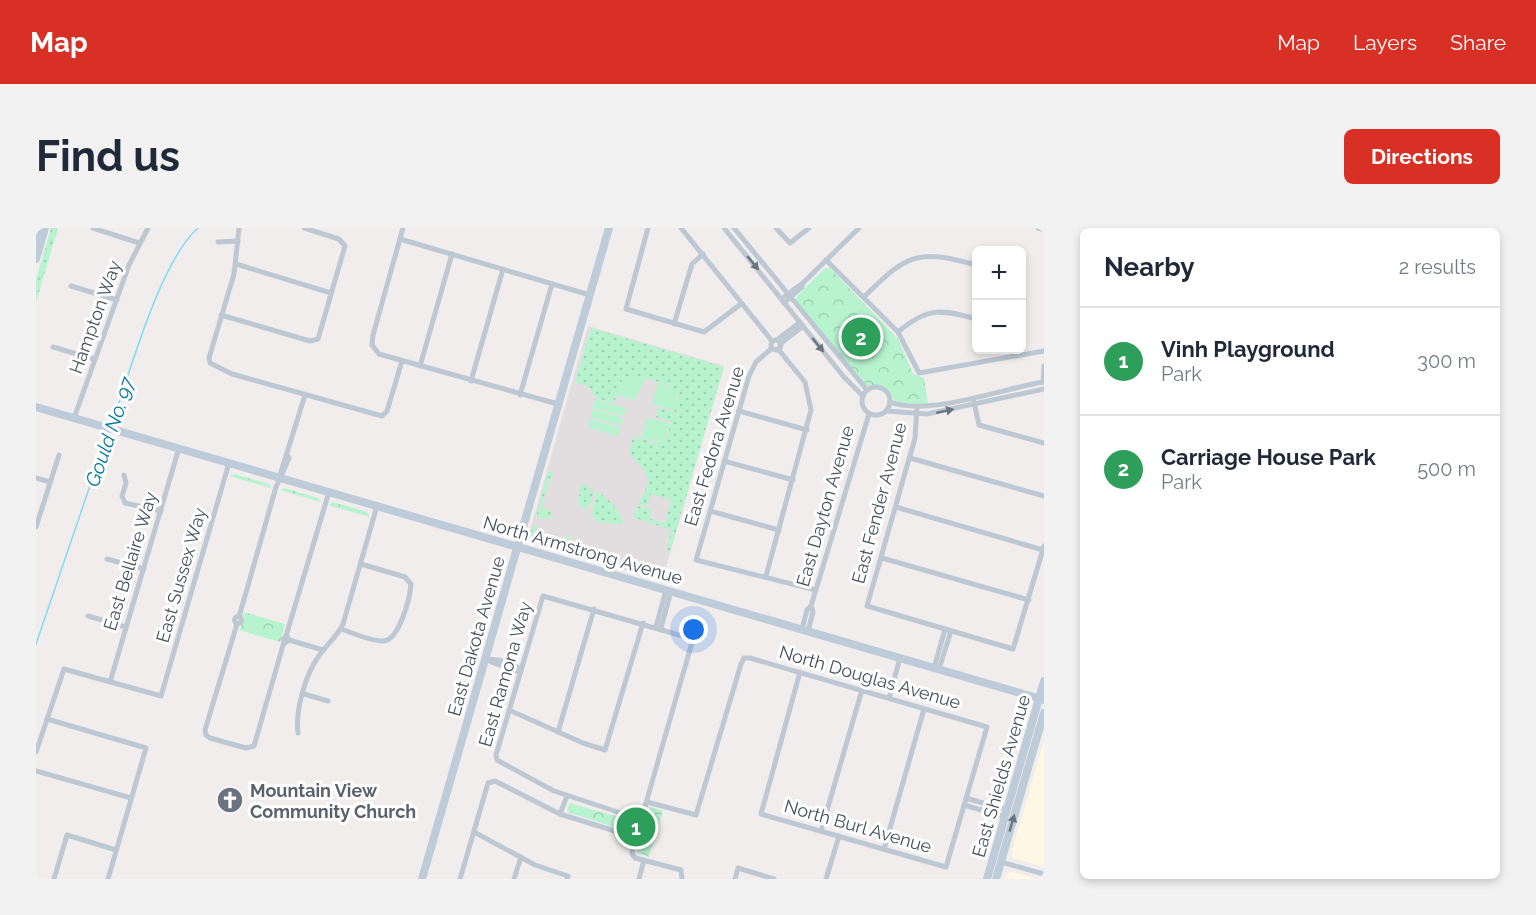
<!DOCTYPE html>
<html lang="en">
<head>
<meta charset="utf-8">
<style>
	body { margin:0; font-family:Raleway,sans-serif; background:#f2f2f3; color:#1f2937 }
	.controls { position:absolute; right:18px; top:18px; display:grid; overflow:hidden; border-radius:9px; box-shadow:0 3px 9px #0003 }
	.controls button { width:54px; height:54px; display:grid; place-items:center; padding:0; border:0; border-bottom:2px solid #e0e1e3; background:#fff; color:#1f2937; font:30px sans-serif }
	.you { position:absolute; left:658px; top:402px; width:21px; height:21px; margin:-15px; border:4px solid #fff; border-radius:50%; background:#1a73e8; box-shadow:0 0 0 9px #1a73e833 }
	.badge { display:grid; place-items:center; width:39px; height:39px; border-radius:50%; background:#d93025; color:#fff; font-size:20px; font-weight:700 }
	.pin { position:absolute; translate:-50% -50%; border:3px solid #fff; box-shadow:0 2px 6px #0006 }
	.list { margin:0; padding:0; list-style:none }
	h2 { display:flex; justify-content:space-between; align-items:center; height:78px; margin:0; padding:0 24px; font-size:26px }
	h2 small { font-size:20px; font-weight:400; color:#747a83 }
	.list li { display:grid; grid-template-columns:39px 1fr auto; gap:18px; align-items:center; box-sizing:border-box; height:108px; padding:0 24px; border-top:2px solid #e0e1e3 }
	.list b { display:block; font-size:22px; white-space:nowrap }
	.list p { margin:0; font-size:20px; white-space:nowrap; color:#747a83 }
	.list em { font-size:20px; font-style:normal; color:#747a83 }
	.map { position:relative; flex:none; width:1008px; height:651px; overflow:hidden; border-radius:9px }
	header { display:flex; align-items:center; gap:36px; box-sizing:border-box; height:84px; padding:0 30px; background:#d93025; color:#fff }
	header strong { font-size:28px }
	nav { display:flex; gap:33px; margin-inline-start:auto; font-size:21px }
	.intro { display:flex; align-items:center; justify-content:space-between; box-sizing:border-box; height:144px; padding:0 36px }
	h1 { margin:0; font-size:42px }
	.button { padding:15px 27px; border-radius:9px; background:#d93025; color:#fff; font-size:21px; font-weight:700 }
	main { display:flex; gap:36px; padding:0 36px }
	aside { flex:1; background:#fff; border-radius:9px; box-shadow:0 3px 9px #0003 }
	.map>svg:first-child { display:block }
	.commercial { fill:#fef7e4 }
	.education { fill:#e2dedf }
	.grass { fill:url(#grass-dots) }
	.forest { fill:url(#forest-crowns) }
	.garden { fill:#b7f3cf }
	.lines { fill:none; stroke-linecap:round; stroke-linejoin:round }
	.stream { stroke:#80dbf4; stroke-width:1.5 }
	.street { stroke:#bdc8d2; stroke-width:5 }
	.secondary { stroke:#becbd9; stroke-width:8 }
	.oneway { fill:#687580 }
	.oneway2 { fill:#697682 }
	.labels { text-anchor:middle; dominant-baseline:central; stroke-width:6; stroke-linejoin:round; paint-order:stroke }
	.street-label { font-size:18px; fill:#44515d; stroke:#fff }
	.worship-label { font-size:18px; font-weight:bold; fill:#5b616d; stroke:#fff; text-anchor:start }
	.water-label { font-size:20px; font-style:italic; fill:#037a9c; stroke:#fff }
</style>
</head>
<body>
<header>
<strong>Map</strong>
<nav><a>Map</a><a>Layers</a><a>Share</a></nav>
</header>
<div class="intro"><h1>Find us</h1><a class="button">Directions</a></div>
<main>
<div class="map">
<svg width="1008" height="651" viewBox="0 0 1008 651">
	<defs>
		<pattern id="grass-dots" width="8" height="8" patternUnits="userSpaceOnUse" patternTransform="scale(1.5)"><rect width="8" height="8" fill="#b7f3cf"/><path d="M2 2h.1M6 6h.1" fill="none" stroke="#9fd2b4" stroke-width="1.8" stroke-linecap="round"/></pattern>
		<pattern id="forest-crowns" width="20" height="18" patternUnits="userSpaceOnUse" patternTransform="scale(1.5)"><rect width="20" height="18" fill="#b7f3cf"/><path d="M2 6a3 3 0 1 1 6 0M12 15a3 3 0 1 1 6 0" fill="none" stroke="#9fd2b4"/></pattern>
	</defs>
	<rect width="100%" height="100%" fill="#f1eded"/>
	<g class="commercial">
		<path d="M1008 513V639L977 630 975 626Z"/>
		<path d="M974 643 1002 651H968Z"/>
	</g>
	<path class="education" d="M552 98 688 138 626 353 548 330 495 312 492 309Z"/>
	<g class="grass">
		<path d="M15 0H22L0 74V52Z"/>
		<path d="M555 100 688 139 634 324 631 323 635 302 597 289 602 278 616 282 614 291 629 295 635 272 615 266 611 278 603 276 613 253 607 241 593 225 597 209 620 215 630 210 636 194 620 189 622 180 638 185 642 169 633 157 597 147 587 150 578 175 560 170 553 159 539 154Z"/>
		<path d="M512 243 517 245 505 279 516 284 515 291 500 289Z"/>
		<path d="M545 254 559 264 551 282 542 275Z"/>
		<path d="M562 263 577 276 587 294 586 296 562 294 555 286Z"/>
		<path d="M497 297 503 300 497 303V306L512 310 527 320 496 311 494 307Z"/>
		<path d="M530 308 536 309 532 316C538 325 549 326 559 325L567 333 529 320Z"/>
	</g>
	<g class="forest">
		<path d="M789 40H794L862 111 877 146 888 150 892 176 865 175 858 172C853 158 844 156 830 158L760 73 761 68Z"/>
		<path d="M198 246 233 256 235 260 193 248Z"/>
		<path d="M248 260 282 270 285 274 244 262Z"/>
		<path d="M297 274 331 284 334 289 292 277Z"/>
		<path d="M208 384 249 396 244 414 203 402 207 394Z"/>
		<path d="M534 575 600 594 608 591 615 579 627 583 613 629 601 624 602 612 598 605 534 585 531 582Z"/>
	</g>
	<g class="garden">
		<path d="M597 147 610 150 598 172 581 167 587 150Z"/>
		<path d="M622 154 641 162 639 183 618 177 616 174Z"/>
		<path d="M559 171 590 180 588 188 557 180Z"/>
		<path d="M557 181 587 190 585 198 554 189Z"/>
		<path d="M614 190 635 196 627 213 605 211 610 193Z"/>
		<path d="M554 191 584 200 582 208 552 199Z"/>
	</g>
	<g class="lines">
		<g class="stream">
			<path d="M75 198C94 145 123 35 162 0"/>
			<path d="M0 416 73 202"/>
		</g>
		<g class="street">
			<path d="M57 0 103 15"/>
			<path d="M203 0 198 46 173 130 174 135 196 146 346 188 351 183 366 133"/>
			<path d="M367 0 337 107 336 117 343 126 522 176"/>
			<path d="M612 0 590 81 668 104 705 76"/>
			<path d="M645 0 736 113"/>
			<path d="M688 0 808 149 827 168"/>
			<path d="M698 0 831 162"/>
			<path d="M740 0 754 15 773 0"/>
			<path d="M1002 0 1008 2"/>
			<path d="M364 11 554 67"/>
			<path d="M182 14 202 13"/>
			<path d="M790 32 862 104 883 145 1008 123"/>
			<path d="M200 36 295 65"/>
			<path d="M35 58 81 72"/>
			<path d="M749 68 767 55 823 0"/>
			<path d="M828 69C870 27 881 20 940 37"/>
			<path d="M748 75 766 59 767 55"/>
			<path d="M185 87 274 113 282 111 309 18 303 11 268 0"/>
			<path d="M638 96 656 36 667 26"/>
			<path d="M862 104C891 79 906 81 940 91"/>
			<path d="M741 112 764 94"/>
			<circle cx="740" cy="117" r="5"/>
			<path d="M744 116 767 98"/>
			<path d="M17 119 58 131"/>
			<path d="M736 120 720 134 713 148 660 332 780 362"/>
			<path d="M384 138 416 26"/>
			<path d="M435 153 467 41"/>
			<path d="M1007 154 1008 138"/>
			<circle cx="840" cy="173" r="14"/>
			<path d="M484 167 516 56"/>
			<path d="M854 174C892 189 967 160 1008 154"/>
			<path d="M938 174 943 197 1008 215"/>
			<path d="M881 179 879 210 831 378 977 421 1008 318"/>
			<path d="M703 183 771 202"/>
			<path d="M851 183 891 186 1008 161"/>
			<path d="M38 190 93 37 112 0"/>
			<path d="M874 230 1008 268"/>
			<path d="M688 233 757 252"/>
			<path d="M88 247 90 255 86 268 89 275 125 283"/>
			<path d="M244 247 269 167"/>
			<path d="M0 250 14 254"/>
			<path d="M860 279 1007 322"/>
			<path d="M674 283 743 302"/>
			<path d="M0 299 23 227"/>
			<path d="M846 330 993 372"/>
			<path d="M71 331 108 341"/>
			<path d="M730 348 775 182 769 154 742 121"/>
			<path d="M507 368 657 411 606 589 600 590 518 563 461 532 460 527Z"/>
			<path d="M52 388 90 399"/>
			<circle cx="202" cy="392" r="3.5"/>
			<path d="M203 389 240 259 253 230 251 227"/>
			<path d="M201 396 169 502 170 507 174 510 210 520 218 518 248 414"/>
			<path d="M620 399 630 362"/>
			<path d="M625 400 635 363"/>
			<path d="M305 401C317 405 334 413 347 413 363 413 374 370 375 356L369 349 325 336"/>
			<path d="M766 401 771 382 775 378 833 186"/>
			<path d="M772 403 777 384 775 378"/>
			<path d="M250 408 293 264"/>
			<path d="M253 412 251 408 247 411 249 415 253 412 287 422"/>
			<path d="M448 431C460 431 476 433 485 442"/>
			<path d="M450 432 480 443 485 442"/>
			<path d="M898 440 909 401"/>
			<path d="M903 441 915 403"/>
			<path d="M74 454 143 220"/>
			<path d="M268 466 292 473"/>
			<path d="M853 470 864 430"/>
			<path d="M473 482 547 515 569 522 607 395"/>
			<path d="M11 491 110 520 72 651"/>
			<path d="M522 504 558 381"/>
			<path d="M262 505C259 483 269 448 282 429 290 417 301 409 307 396L341 278"/>
			<path d="M0 524 28 441 125 468 193 235"/>
			<path d="M0 543 95 570"/>
			<path d="M930 570 971 582"/>
			<path d="M611 574 660 587 705 436 708 430H714L951 499 910 639 725 586 764 444"/>
			<path d="M928 577 969 589"/>
			<path d="M524 586 531 568"/>
			<path d="M785 603 826 462"/>
			<path d="M438 604 499 637 532 648 531 651"/>
			<path d="M848 621 888 481"/>
			<path d="M965 634 1008 646"/>
			<path d="M18 651 31 607 80 622"/>
			<path d="M424 651 452 555 459 553 524 586 595 608 598 611 596 626 599 630 645 642 646 651"/>
			<path d="M478 651 485 629"/>
			<path d="M603 651 608 632"/>
			<path d="M699 651 702 640 738 651"/>
			<path d="M790 651 803 608"/>
		</g>
		<g class="secondary">
			<path d="M0 11 1 0"/>
			<path d="M0 31 9 0"/>
			<path d="M0 179 1008 472"/>
			<path d="M386 651 573 0"/>
			<path d="M951 651 1008 453"/>
			<path d="M960 651 1008 485"/>
		</g>
	</g>
	<defs><path id="oneway-solid" d="M-6-.8H1V-3.2L6.5 0L1 3.2V.8H-6Z" transform="scale(1.5)"/></defs>
	<g class="oneway">
		<use href="#oneway-solid" transform="translate(717 35) rotate(51)"/>
		<use href="#oneway-solid" transform="translate(782 117) rotate(51)"/>
		<use href="#oneway-solid" transform="translate(909 183) rotate(-12)"/>
	</g>
	<use class="oneway2" href="#oneway-solid" transform="translate(976 595) rotate(-74)"/>
	<defs>
		<symbol id="church-disc" viewBox="-11 -11 22 22"><circle r="9.5" fill="#6b7280" stroke="#fff"/><path d="M-1.2-6h2.4v3.5h3.3v2.4h-3.3V6h-2.4V-.1h-3.3v-2.4h3.3Z" fill="#fff"/></symbol>
	</defs>
	<g fill-rule="evenodd">
		<use href="#church-disc" x="179" y="557" width="30" height="30"/>
	</g>
	<g class="labels">
		<g class="street-label">
			<text transform="translate(59 89) rotate(-70)">Hampton Way</text>
			<text transform="translate(678 218) rotate(-73)">East Fedora Avenue</text>
			<text transform="translate(843 275) rotate(-75)">East Fender Avenue</text>
			<text transform="translate(789 278) rotate(-74)">East Dayton Avenue</text>
			<text transform="translate(547 322) rotate(16)">North Armstrong Avenue</text>
			<text transform="translate(94 333) rotate(-73)">East Bellaire Way</text>
			<text transform="translate(145 347) rotate(-74)">East Sussex Way</text>
			<text transform="translate(440 408) rotate(-74)">East Dakota Avenue</text>
			<text transform="translate(469 446) rotate(-74)">East Ramona Way</text>
			<text transform="translate(834 449) rotate(16)">North Douglas Avenue</text>
			<text transform="translate(965 548) rotate(-74)">East Shields Avenue</text>
			<text transform="translate(822 598) rotate(16)">North Burl Avenue</text>
		</g>
		<g class="worship-label">
			<text x="214" y="562">Mountain View<tspan x="214" dy="21">Community Church</tspan></text>
		</g>
		<g class="water-label">
			<text transform="translate(74 204) rotate(-71)">Gould No. 97</text>
		</g>
	</g>
</svg>
<div class="controls">
<button>+</button>
<button>−</button>
</div>
<div class="you"></div>
<div class="pin badge" style="left:600px;top:599px;background:#2e9e5b">1</div>
<div class="pin badge" style="left:825px;top:109px;background:#2e9e5b">2</div>
</div>
<aside>
<h2>Nearby<small>2 results</small></h2>
<ul class="list">
<li><span class="badge" style="background:#2e9e5b">1</span><div><b>Vinh Playground</b><p>Park</p></div><em>300 m</em></li>
<li><span class="badge" style="background:#2e9e5b">2</span><div><b>Carriage House Park</b><p>Park</p></div><em>500 m</em></li>
</ul>
</aside>
</main>
</body>
</html>
